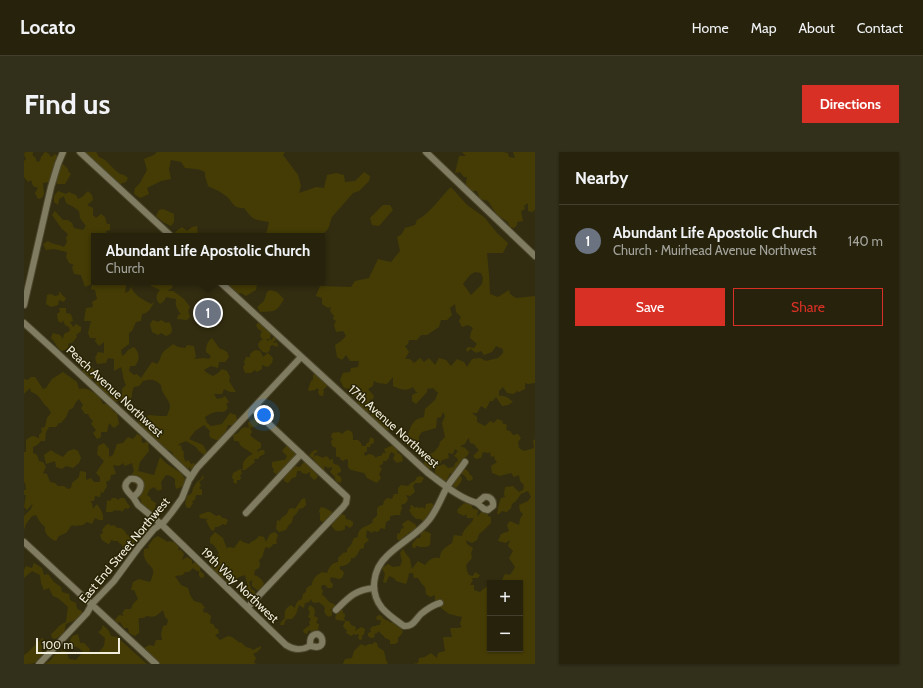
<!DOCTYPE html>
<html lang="en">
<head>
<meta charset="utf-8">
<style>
	body { margin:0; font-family:Cabin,sans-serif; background:#322f1a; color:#f1f3f6 }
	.controls { position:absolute; right:12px; bottom:12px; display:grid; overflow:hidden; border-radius:0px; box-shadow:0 1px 3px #0004 }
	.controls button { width:36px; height:36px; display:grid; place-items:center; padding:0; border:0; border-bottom:1px solid #423f2d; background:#26220c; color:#f1f3f6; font:20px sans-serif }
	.scale { position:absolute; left:12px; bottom:10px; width:84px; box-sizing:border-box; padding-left:4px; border:2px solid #f0eddc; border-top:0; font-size:11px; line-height:14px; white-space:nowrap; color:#f0eddc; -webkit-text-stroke:3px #282305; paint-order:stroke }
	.you { position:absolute; left:240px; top:263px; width:14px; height:14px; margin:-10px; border:3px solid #fff; border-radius:50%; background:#1a73e8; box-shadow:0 0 0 6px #1a73e833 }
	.badge { display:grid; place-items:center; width:26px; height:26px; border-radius:50%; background:#d93025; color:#fff; font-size:13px; font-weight:700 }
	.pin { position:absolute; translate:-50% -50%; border:2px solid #fff; box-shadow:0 1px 4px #0006 }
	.popup { position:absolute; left:67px; top:81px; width:234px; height:52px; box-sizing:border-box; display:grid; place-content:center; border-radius:0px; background:#26220c; filter:drop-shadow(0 1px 3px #0005); font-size:13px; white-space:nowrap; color:#a4a49d }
	.popup b { font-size:15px; color:#f1f3f6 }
	.popup::after { content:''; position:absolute; left:50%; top:100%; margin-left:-8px; border:8px solid transparent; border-top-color:#26220c }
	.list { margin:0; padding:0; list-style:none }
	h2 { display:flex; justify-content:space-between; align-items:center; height:52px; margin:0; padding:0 16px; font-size:17px }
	h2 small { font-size:13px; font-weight:400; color:#a4a49d }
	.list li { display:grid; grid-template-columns:26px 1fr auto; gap:12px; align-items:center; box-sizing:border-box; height:72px; padding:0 16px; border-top:1px solid #423f2d }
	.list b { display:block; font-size:15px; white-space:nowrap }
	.list p { margin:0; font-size:13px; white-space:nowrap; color:#a4a49d }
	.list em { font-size:13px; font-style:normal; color:#a4a49d }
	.actions { display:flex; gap:8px; padding:12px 16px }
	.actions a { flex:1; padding:9px 0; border:1px solid #d93025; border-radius:0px; text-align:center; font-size:14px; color:#d93025 }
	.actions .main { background:#d93025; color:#fff }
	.map { position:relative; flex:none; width:511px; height:512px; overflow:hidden; border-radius:0px }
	header { display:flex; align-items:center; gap:24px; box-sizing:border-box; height:56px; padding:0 20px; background:#26220c; border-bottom:1px solid #423f2d }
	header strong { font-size:19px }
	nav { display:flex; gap:22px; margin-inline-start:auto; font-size:14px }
	.intro { display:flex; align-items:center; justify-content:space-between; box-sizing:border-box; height:96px; padding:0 24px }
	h1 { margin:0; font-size:28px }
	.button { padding:10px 18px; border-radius:0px; background:#d93025; color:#fff; font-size:14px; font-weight:700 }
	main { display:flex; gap:24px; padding:0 24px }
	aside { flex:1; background:#26220c; border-radius:0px; box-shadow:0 1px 3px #0004 }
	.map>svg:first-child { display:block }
	.green { fill:#453c05; fill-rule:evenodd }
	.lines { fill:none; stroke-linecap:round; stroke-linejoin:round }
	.minor-casing { stroke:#4d482d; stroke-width:8 }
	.minor { stroke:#807c62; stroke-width:6 }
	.labels { text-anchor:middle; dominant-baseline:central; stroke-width:3; stroke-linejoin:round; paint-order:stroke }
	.street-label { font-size:12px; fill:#f0eddc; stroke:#282305 }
</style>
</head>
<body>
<header>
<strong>Locato</strong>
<nav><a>Home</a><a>Map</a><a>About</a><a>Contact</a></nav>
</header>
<div class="intro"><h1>Find us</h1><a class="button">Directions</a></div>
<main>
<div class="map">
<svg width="511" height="512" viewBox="0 0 511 512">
	<rect width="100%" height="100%" fill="#322d10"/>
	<g class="green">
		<path d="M1 0H9V2L8 3 11 5 13 10 16 9 17 5 21 0 24 1 26 4 28 5 31 2 33 4V7L30 10 31 11 29 16 32 18 34 15 39 12 44 17V19L47 22 41 32H33V26L27 23 26 30 19 31 20 42 18 46 14 47 11 41 14 36 9 34 7 28 4 30 0 25V9L2 7 0 3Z"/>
		<path d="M58 0H72L75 5 81 8 92 19 96 22 100 23 104 26 102 30 96 32 90 29Z"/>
		<path d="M133 0H261L259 3 274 23 277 34 275 41 292 35 300 36 303 23 312 21 320 23 321 30 331 29 340 20 346 24 345 29 335 39 329 41 308 65 304 77 298 83 239 84 243 79 245 70C230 68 229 68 220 56 207 56 210 50 202 44 196 39 190 37 184 34L181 24V20C173 16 170 17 161 16L157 10 147 8 145 17 147 27 137 29 123 36 125 42 116 46 110 42 111 36 116 31 123 18 120 7 130 3Z"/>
		<path d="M438 0H479L484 1 485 5 491 6 489 0H511V58L508 60 504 59V51L500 54 501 57 497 59 499 69 493 70V73L490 76 486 75 484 70 473 63 464 49 456 47 453 39H446L441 35 443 25H440L436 20 431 21 435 4H442Z"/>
		<path d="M427 35 443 53 460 65 473 81 484 91 479 101H463L465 123 466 142 474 145 485 138 486 142 492 146 511 144V231L504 232 501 231V237L495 240 493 239 490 242 483 241 479 235 475 239V244C481 243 485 246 489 250L484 253 478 254 472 245 469 249H466L462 257 457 254 453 261H448L453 265V270L461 274 466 269 470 271 473 267 479 269 478 271 483 273 482 278 486 279 489 283 494 282 497 286 494 290 495 296 500 299 510 296 509 289 511 287V276V512H389L394 511 395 506 401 505 407 501 413 506 414 501 421 499 419 485H428L426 476H433L438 475 436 472 438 465 425 462 417 456 411 450V443L406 445 402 442 401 435 397 431 394 426H390L389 421H385L384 426 382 432 372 429 370 426 365 424 362 431 359 430 361 422 358 416 364 412 369 415 376 414 378 409 376 401 379 397 382 402 386 407 387 413 388 417 394 409 401 413C406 407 408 405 416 406 416 398 422 395 428 391L430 383 438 384C440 375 447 373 450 366H443L442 362 440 364 434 361 433 358 440 351 448 353V356L454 358 453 365 458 359 464 361V364L467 365V371C462 375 460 379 455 382L453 388 448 391 442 388 443 392 449 396 447 401 448 406 442 413 443 419 445 423 449 424 451 420 456 423 454 426H447L449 428 446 433H450V438L456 440 462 435 466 436V497H496V431H470L478 428 481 422 486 423 491 415 485 406 489 399 484 394 486 388 482 391 474 389 477 382 485 379 483 373 486 369 495 373 496 367 499 362 496 359 495 353 504 349 507 345 504 339 497 342 492 349 488 352 487 356 483 360 478 359 475 362H473C474 356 475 351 477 346L481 345 480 342 481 335 489 334 495 340 499 338 500 333 496 329 495 323 490 325 487 321 476 324 468 321 467 314 473 310 471 308 470 304 467 305 466 300 464 301 459 300 457 306 452 307 449 304 455 298 452 295 450 292 446 291 445 286 443 288 441 292 436 294 441 296 445 300 443 304 439 307 443 309 445 312 442 314 441 317 445 320V322L448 324 449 327 446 329 443 328 442 325 438 322 436 323 438 326 437 330 432 336 429 334 432 326 426 321 424 326 421 330 411 325V315L404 317 400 312 401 304 410 300 415 294 416 290 421 285 418 271 421 264 419 260 417 265 413 266 412 276 398 280 395 284V291L386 295 381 292C384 285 385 275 390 270 392 267 397 266 400 265L401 257 411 248 414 241 409 236 403 237V240L392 252 388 249V243L394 240H392L389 235C382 240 375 237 369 234V225L363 232 354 231 350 229 349 234 344 237 350 244 348 248 345 247 348 253 347 257 351 259 359 262V268L367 267V277L363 279 354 274 353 269 347 268V261H342L335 252 327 237 320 236 316 228 319 221 326 220 327 216 334 215 335 209H326L322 203 318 208 313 205 311 193 317 189 322 184 319 179 312 180 310 173 312 169 309 167 310 163H309L306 159 307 155 304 156 298 152V146L292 144 296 134 327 135 331 129 345 126 354 107 367 110 376 99 373 85 378 82 381 76 391 73 393 68C407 61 416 45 427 35ZM451 120 457 121 459 126 458 132 447 143 439 132 446 123ZM431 152 432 160 437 165 435 169 438 175 444 173 449 176 447 180 446 186 453 192 450 196 444 195 442 197 443 200 447 197 452 201 457 199 460 203 468 200 472 194 479 197V201L474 206 462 209 456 206 448 207 443 215 440 210 433 207 427 214 422 208 415 206 411 213 405 206 400 210 396 206 390 211 386 207H381L385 200 381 194 384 192 385 188H393L397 183H403L415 175 417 168H423L428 163 426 156ZM431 297 434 299 430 304 433 306 434 309 431 311 430 315 424 316 420 312 415 314 418 308 425 306 424 301 429 302Z"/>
		<path d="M34 39 42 42 45 40 52 43 54 47 58 45 64 39 68 43 69 48 63 53 69 56V63L72 66 77 62 81 65 83 72H86V78L82 79 83 84H70V130H111L108 134 104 131 102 134 101 141 105 139 107 135C111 144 118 147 127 152L130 150C127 156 125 161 118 162L117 169 112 170 108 179 105 181V192L97 198 98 204 101 202 104 198 110 195C116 201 116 208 111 214H106L105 219 110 223 113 222 117 226 128 210 133 212C136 209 136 206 138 202 140 198 146 195 149 192L154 195 161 196 163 193 170 194 172 205 170 207 180 206 185 207 187 204 182 200C182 194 183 190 188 186L196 197H198L203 200 205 205 201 210H195L194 216 187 214 180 218 183 221 189 224 194 221 198 217 203 219 206 225 205 229 212 240H206L200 237 198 242H190L193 247 198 246 201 244 205 250 202 252 204 256 200 260C192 259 188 260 181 265L183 271 187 274 198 272 206 261 212 263 213 267 211 273H204L200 286 195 289 187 286 185 283 186 279 180 273 171 279 165 287 179 293 183 300 182 305 174 298 172 295 162 289 155 292 154 294 157 293 158 298 160 300C159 304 160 307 162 310L164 308 167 312 170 311 172 314 171 317H166V315L164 317 161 314H157L148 305 149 301 145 298 137 299 136 294 126 292 124 286 110 274 113 270 118 268 121 270 122 265 125 263 135 264H143C144 261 146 257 146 254 146 248 137 242 137 233 130 227 128 227 119 229L115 234 110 235C106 242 110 244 105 251L96 248 91 250 83 242 72 234 71 227 64 226 58 220 61 215H68L76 227 82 231 84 230 86 237 89 238 92 242H98V237L102 233C99 228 99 221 97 215L90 219V207L84 206 82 211 73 212 71 206 74 200 80 201V190L75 194 71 189 72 186H66L64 181 67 169H60L61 162 62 156 69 155 68 150 73 147 71 138 67 137 68 132 61 135 57 123 50 122 48 115 50 113 45 111 42 105 43 100 30 97 22 98 19 92 24 89C29 93 34 92 40 95L43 90 42 86 44 82 38 77 28 63 31 59 39 68H44L48 71 50 76 59 78 62 74 56 66 55 59 48 54 42 51 40 44 35 47 34 53 30 50V44Z"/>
		<path d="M359 53H366L369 58 355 74 348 73 346 66Z"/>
		<path d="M139 57 150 62V70L147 74 139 70 132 64 135 58Z"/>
		<path d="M173 74 174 84H153L151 80 158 75 163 79 168 75Z"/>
		<path d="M129 130H142V132L146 130H150L149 131 148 136 143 139H149L160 147 166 155 164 159 166 165 163 168 153 167 154 163 157 162C153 158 151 153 152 147L142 145 140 149 136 152C131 147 132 143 136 138L127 134Z"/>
		<path d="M204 130H232L233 132 232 138 222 144 217 141 214 142 207 136Z"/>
		<path d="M246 138 253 140 260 147C252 161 251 159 236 160L233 155 240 149 243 140Z"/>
		<path d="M35 140 37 141 38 143 42 146 40 150 35 148 34 153 27 155 22 152 23 143 27 142 31 144 35 143Z"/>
		<path d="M35 156H42V161L47 162 49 169 46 170 49 175 52 172 57 175V179L52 183 53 185 49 190 44 192 45 196 38 199C32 195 32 191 27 186L29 181 36 183 39 187 40 182 46 179 45 175 41 173 39 168 38 171 34 169 33 162 36 160Z"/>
		<path d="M129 168 134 170 137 168 142 171 145 170C149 176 150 182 142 184L137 181 134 183 128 180 126 172Z"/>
		<path d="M234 171 239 172 241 176 245 178 247 182 246 187H242L244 189 246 187 248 188 249 185H251L252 188 249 190 250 191 253 190 254 195 251 194 249 193 246 194V198L243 201 239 200 235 196 234 192 237 188H239L236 184 238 179 234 177 232 173Z"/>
		<path d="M231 198 236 199 239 205 244 201 249 206 248 211 244 215 238 213V217L233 220 231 218 227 221H221L219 215 221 212 220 210 222 205H226V202Z"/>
		<path d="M39 220 53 230 55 237C66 235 65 240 74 242L79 252H86L89 259 93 262 95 272 90 276 85 271 83 280H77V285L73 287 69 281 72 278 67 272 69 269 66 266 64 262H61L57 256 59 253 55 247 52 250 49 256 45 258 42 265 37 271H35L32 275H25L22 280 21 289H17L13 293 9 295V301L13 303 15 309 19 310 22 315 19 321 23 322 26 330 31 331 34 334H40L44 337 47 336 48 331 55 325 56 319 62 320V328L67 326 70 330H76V325L72 321 80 309 73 302 74 294 80 291 85 297V305L89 303 93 292 99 291 104 285 109 287 113 282 118 285V291L124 290 125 299 116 310 114 319 130 323 136 305 143 312 157 321 161 327 160 334 152 337 151 332V327L147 324 142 323 137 330 138 337 134 339 130 335 125 338 123 343 127 346V348L132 351 131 356 128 360 124 357V355H117V347L112 345 111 340 113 333 107 330 104 325 108 322 110 319 108 311 101 314 99 311 95 314 89 313 92 322 87 323 86 328 82 330 83 334 79 341 77 340 76 345 71 344 70 349H66L68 351 69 357 73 352C76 357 80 361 79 368H75L71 366 68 372 63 370 59 373 50 374 48 373 42 381 35 384 32 389C26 387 20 382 21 375L16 370 12 363 8 364 2 372 0 378V364L7 357 9 351 3 358 0 355 2 343H0V338H2L1 331 0 330V300H2V288C8 284 9 282 15 287V283L18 280 17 276 21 275 23 266 27 261C25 256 23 255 20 252 16 246 14 242 7 240L6 236 0 242V227L4 228 7 225H11L19 237 22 236 28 227Z"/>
		<path d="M292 221 304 233 299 238 300 240 299 244C296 244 295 243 294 240L295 238 293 236 291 238 285 239 284 238 287 229 289 228V223Z"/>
		<path d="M232 267 235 270 233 274 226 276 228 280 226 283C229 286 233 289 237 291V296L233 298 234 300 236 298H240L241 301 239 303 236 304 234 307H230L231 310 221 318H217L218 322 216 323 217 326 216 328H213V331L212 332 209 330 210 328 208 326 209 321 213 319 214 318 219 317C218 309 222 305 229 302L217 294 214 289H210L209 283 214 281 217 277 221 275 225 276 224 270H226L227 268Z"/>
		<path d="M323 278C329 279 329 281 329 288H334L337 291 338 294H342V292L345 290 346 285 350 287V291L347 292 346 295H343V299L340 301 341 304 345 302 349 303 352 306 354 304H357L359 301H362L360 297 369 293 374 297 373 301H375L378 304 379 309 373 311 369 307 371 302 367 300 365 304V306L362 309H359V312L355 314 358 317 355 322 357 326 353 331 343 326 340 321 327 318 324 315V308L322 307 319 309 316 307V305H313L312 304V296L308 294 307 289 309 287 307 285 308 281 315 280 318 282Z"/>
		<path d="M263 293 266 294 267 297H270L275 302 266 316 269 317 271 314 276 315 280 310C285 312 291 320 294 324L292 327 290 328 286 324V320L282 322 278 321 277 319H273L272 325 268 326 264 331 260 329 259 323 256 324 249 320 250 317 248 315V310L259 308H261L263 304 258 299Z"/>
		<path d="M50 297 54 299 57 306 55 311 49 316 42 314 38 317 32 315 31 309 22 312 20 303 27 298 31 301 39 305 44 299Z"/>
		<path d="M291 298 294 299 290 302V305L292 303 299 306 302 304 305 306V308L309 307V311L310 312 314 313 317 317V320L314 321 313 323 316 324 318 328 316 331 313 330 311 327V325L307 321 306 319 308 317V315L304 316 301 314 300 315 301 320 300 321 290 315 291 310 289 306 285 304 288 300Z"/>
		<path d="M178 323 180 326 175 330 177 333 175 336 178 338V343H172L171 348 168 349 169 351 166 356H163L161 352 163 344 168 341 169 336C171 334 171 332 173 330 176 327 178 328 178 323Z"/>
		<path d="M396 324 400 326 397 331H391L389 334 391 340 386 344 382 343 384 347 382 351 377 353 378 356 376 361 377 363H373L366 364V368L362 370 361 377 356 376V378L353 380 350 379 348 381 343 378 342 385 345 388 340 392V396L336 397 333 403 330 406H327V408C325 412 321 414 316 414V418H318L320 421 318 426 315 427 307 425 306 429 309 432 308 436H304L301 433H298L297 436 299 439 298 443 300 444 305 450 310 452 312 454 310 457H306L308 459V463L305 465 302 463 300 459 301 457 300 454 298 453 295 450 292 451 288 450 287 447 285 450 281 451 280 456 275 453 272 462 268 467H263L261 469 260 473H256L257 470 261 466C260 460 261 456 267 453L271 456C272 451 273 449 278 447L279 442 282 440V437L285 434 288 433C288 427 293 423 298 420L303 421C305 415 308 411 314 410V406L319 401 323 400V397L327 393 330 386 334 385C333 376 342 375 348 371L349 367 353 364V357L355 354 359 353 360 349 363 346 368 347 370 342H374V336L377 333 384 334 387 331 391 329 393 325Z"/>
		<path d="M88 346H92L94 348 96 346H100L103 350V351L105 353 106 355 104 357 101 356 98 360 96 358 94 359 91 358C88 361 86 360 82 360L83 348 86 349Z"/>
		<path d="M281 346 282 353 279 356 275 357 273 361 269 365 268 370 264 374 262 378 255 380 252 377 253 368 256 369C258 363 263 365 265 357L268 356 271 357 278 347Z"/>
		<path d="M408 351 410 354 411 359 406 361 405 367 399 370 397 367H392L388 363 385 358 387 356 386 354 388 353 391 356 392 355 396 356 398 355 401 357 402 352Z"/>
		<path d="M297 355 301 356 308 360C308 364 310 365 314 367V365L317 362 321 363 322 367 326 368 329 370V373L326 376 321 373V377C318 379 316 379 312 379L309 376 306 371 302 369 298 370 296 368V362L295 359Z"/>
		<path d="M183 360H186L192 364 195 363 197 364 198 366H200L204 368 202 373 199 372 194 375H191L190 379 187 378 182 369 184 366 182 367 176 366 175 363Z"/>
		<path d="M384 368 391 372 393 376 389 382 385 380 383 383 380 384V387L375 388 373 387V382L376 381 377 377 380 376 378 372Z"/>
		<path d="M85 372 87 374 90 373 93 376C98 375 101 379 103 383L107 384 110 388V393C106 396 104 397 100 396L97 392 95 391 94 389H90L87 388 86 391 84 392 78 388 76 383 79 381 78 378 82 373Z"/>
		<path d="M400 379 404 380 407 382C406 386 407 389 406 393L402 395H396L394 394H392L391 396H389L388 392 393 386H396L397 381Z"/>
		<path d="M191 380 199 386C200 390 202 393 203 397L204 395 210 396 216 388 219 390 225 392C228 388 232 389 235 384L240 385 242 390 246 382 251 380 254 383 252 389 253 390 252 392H249L248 394 245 396 242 395C238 400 241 404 235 408L236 413 235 416 231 418 230 423C236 425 238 427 240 432L237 437 233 438 228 434V428L225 430 227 437 231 439V445L225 448 218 445 217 439 224 435 221 423 215 425 208 433 203 431 201 425 197 426 194 422 188 420 186 408 189 404H193L195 401C192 397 191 393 186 391V386Z"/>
		<path d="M134 384 144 390 145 389 150 390 155 395 154 398H157L160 402 158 408 163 405 168 408V412L171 410 176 413V419L180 422V425L177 426 175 424V419H173L169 416 165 420H161L159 423 151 424 157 433 164 436 166 443 170 449 177 451 181 456 179 457 180 461 182 460 187 464 186 471 190 473 191 476 194 477 195 481 191 483 196 488 204 484 208 485 216 491 217 490 222 495 226 496 229 498 237 494V496L233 500 229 502 232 506 230 511 234 512H130L121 504 120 496 125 493 130 494 132 488H138L137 482 139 474 143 473 144 468 141 465 139 458C133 463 132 466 123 464L119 466H115C114 471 116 476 115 481L111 484 105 481 104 476H100L96 470 93 471 91 468 95 463 100 464 98 462 101 457H107L109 452 114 447 110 438H107L109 430 115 427 126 430C135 412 123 417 120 404 119 402 120 400 120 397L125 396 124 394 130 386Z"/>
		<path d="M10 411 18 416 20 423 24 422 30 430 37 435 38 440 45 442 46 448 52 451 53 457 58 459V463L54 467 42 472 40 481 31 487 28 486 27 482C34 477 34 473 42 470L44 455 34 446 29 444 25 436 20 438 17 431 16 423 8 419 0 426V418L2 414 8 416Z"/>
		<path d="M286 453 290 456 291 461 290 464 294 466 292 471 295 472 294 478 288 480 285 478 283 482 280 481 279 478 286 473 285 470 287 467 284 465 286 460 284 457Z"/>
		<path d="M314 458H319V461L321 462V464L320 467 322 469H325L327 473 332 475 331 479 337 475 341 477 340 482 338 484V487L336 488 334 486 335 483 334 482 331 483 330 482 327 484 324 482 322 481 323 478 321 477 319 474 321 470V469L313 468 311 466Z"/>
		<path d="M355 463 358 464C358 466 363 469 365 469L367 471 369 469 376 472 377 476 379 480 376 484 374 485V490L371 492H366V488L361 486 359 483 357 482 355 479 353 481 350 482 351 484 349 486H347L344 484V481L347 480 346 477 349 474H352L353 473H356L357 468H353L352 465Z"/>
		<path d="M79 473 85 479 87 484 93 485 123 512H21L27 508 30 503 40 498 43 501 45 507 52 508 59 500C51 491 47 495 37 498L45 491 48 484 54 482 56 491H60L66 497 65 501 73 502 80 494 81 486 74 480 77 478Z"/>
		<path d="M18 486 22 488 24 492 17 498 20 503C12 511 12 512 0 512V503L3 501Z"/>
		<path d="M350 490 353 491 354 495 360 499 362 508 364 512H319L321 507 328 506 330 499 337 492 341 494 345 492H349Z"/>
	</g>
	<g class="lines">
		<defs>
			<g id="minor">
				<path d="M56 0 147 84"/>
				<path d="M402 0 511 104"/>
				<path d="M196 130 404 321C419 332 435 346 453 351"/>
				<path d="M0 153 27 35 34 12 39 0"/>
				<path d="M0 171 32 200 167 325"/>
				<path d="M106 327C112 326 119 329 116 337 115 340 112 343 109 345 103 339 97 334 106 327Z"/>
				<path d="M109 345 114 353 137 372 262 493C270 498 277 499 286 494"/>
				<path d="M460 345C466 344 470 348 469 354L464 358 460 357 453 351Z"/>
				<path d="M222 361 277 302"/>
				<path d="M0 390 132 512"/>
				<path d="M416 451C409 453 403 457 397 462 391 468 389 475 380 474 373 469 364 463 358 456 345 440 349 417 363 404 376 391 394 382 405 368 413 358 417 346 423 335 428 327 435 319 441 310"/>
				<path d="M224 455 319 355 322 351 323 345 229 257"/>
				<path d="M312 458C325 445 331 438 350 436"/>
				<path d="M294 482C299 485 301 494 293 495 292 495 287 494 286 494 286 488 286 482 294 482Z"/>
				<path d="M15 512 63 461 68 452 90 429 115 395 130 377 140 370 148 360 158 346 165 328 173 316 277 205"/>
			</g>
		</defs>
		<use href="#minor" class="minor-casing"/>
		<use href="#minor" class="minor"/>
	</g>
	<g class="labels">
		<g class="street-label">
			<text transform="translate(91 239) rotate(43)">Peach Avenue Northwest</text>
			<text transform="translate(370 274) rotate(42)">17th Avenue Northwest</text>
			<text transform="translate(100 398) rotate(-50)">East End Street Northwest</text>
			<text transform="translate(216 433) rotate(44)">19th Way Northwest</text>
		</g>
	</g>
</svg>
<div class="controls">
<button>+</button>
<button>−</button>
</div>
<div class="scale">100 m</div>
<div class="you"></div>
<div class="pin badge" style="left:184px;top:161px;background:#6b7280">1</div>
<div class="popup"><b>Abundant Life Apostolic Church</b>Church</div>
</div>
<aside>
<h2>Nearby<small></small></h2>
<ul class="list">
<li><span class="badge" style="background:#6b7280">1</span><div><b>Abundant Life Apostolic Church</b><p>Church · Muirhead Avenue Northwest</p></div><em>140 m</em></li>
</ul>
<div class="actions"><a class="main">Save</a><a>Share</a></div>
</aside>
</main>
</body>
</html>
